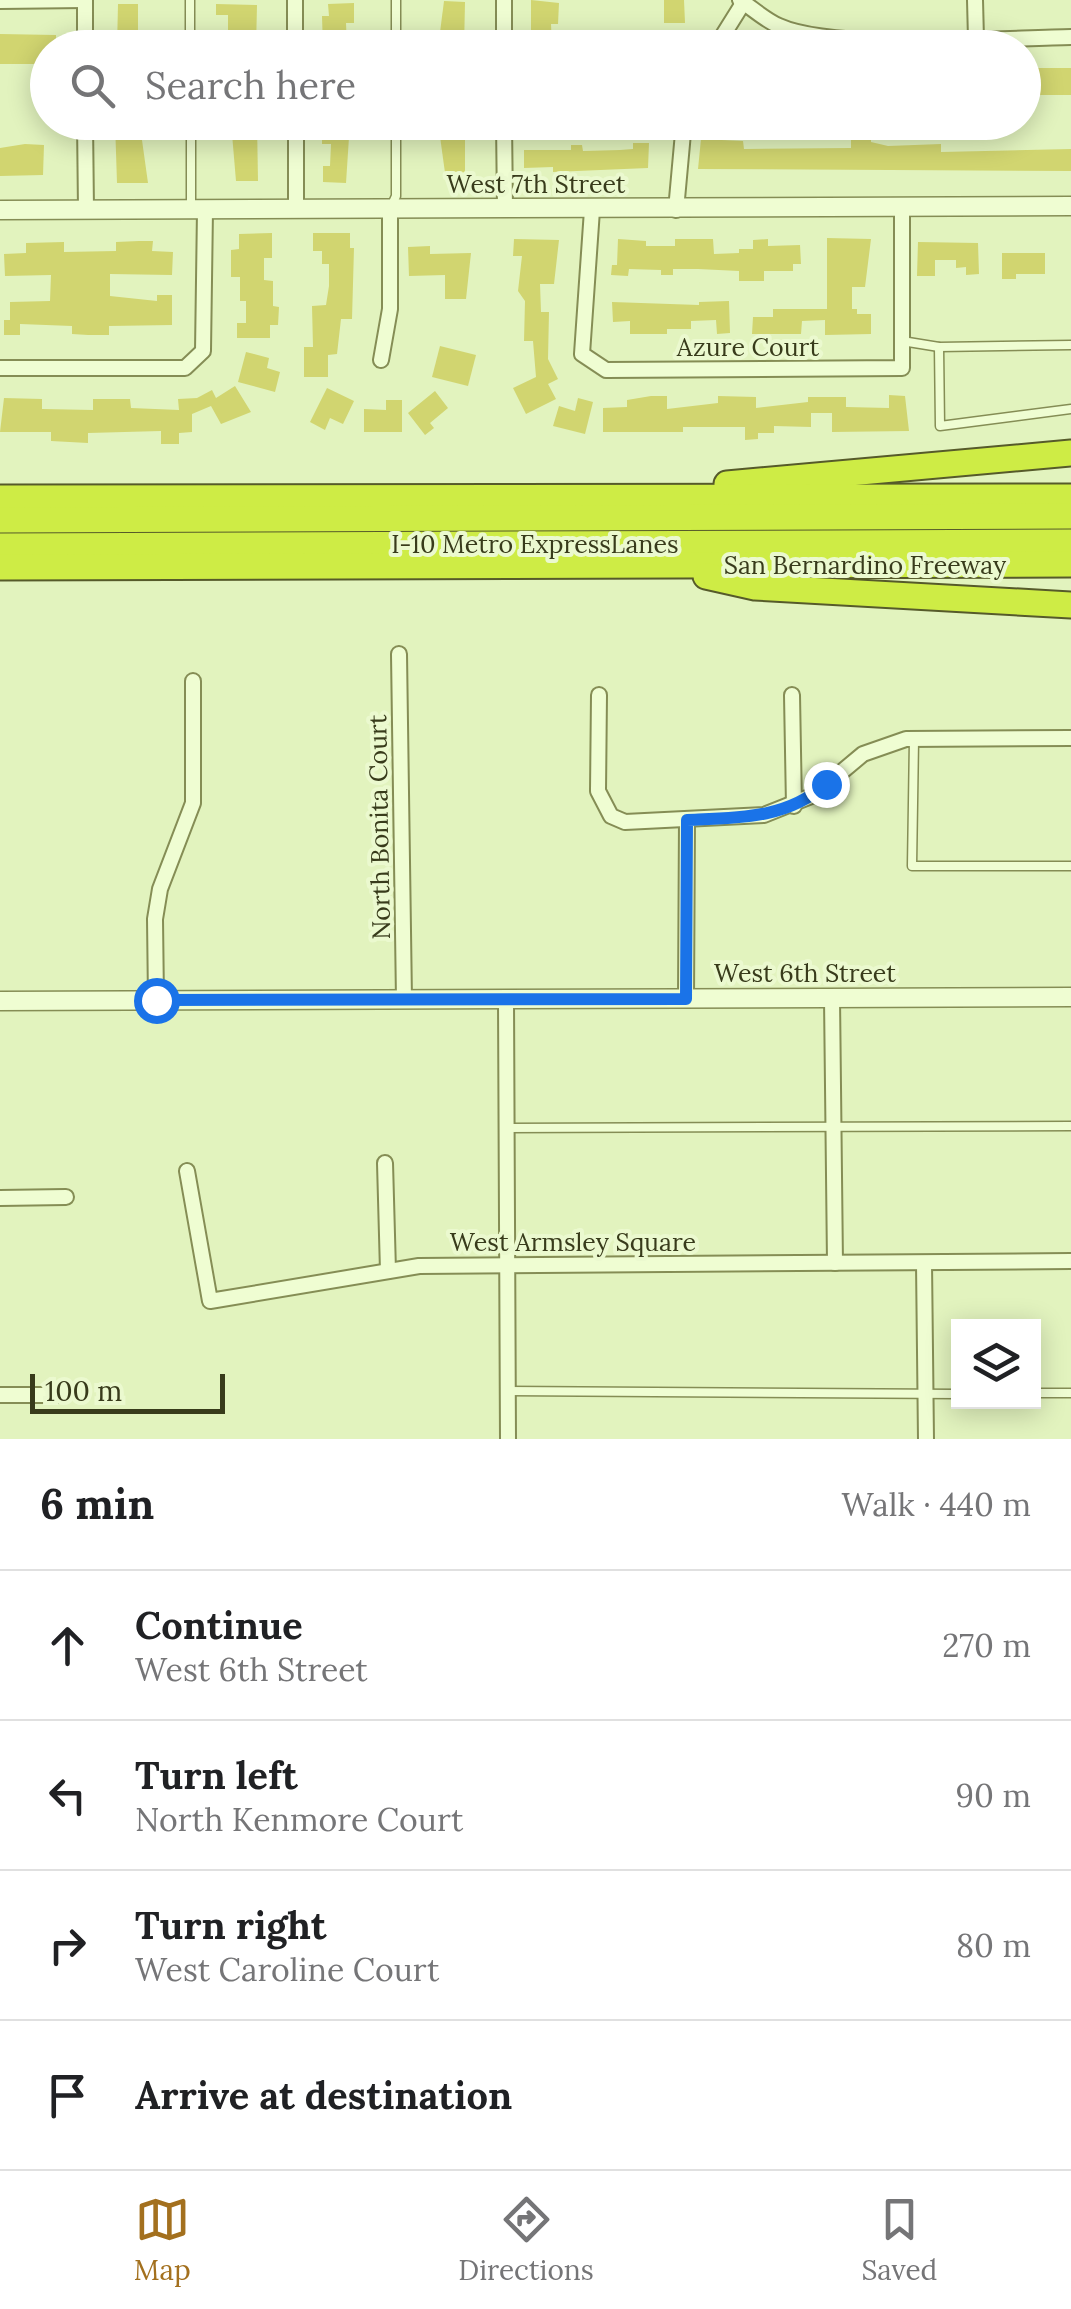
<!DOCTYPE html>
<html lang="en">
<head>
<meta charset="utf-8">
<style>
	body { margin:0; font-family:Lora,serif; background:#f2f2f2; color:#202124 }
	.controls { position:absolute; right:30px; bottom:30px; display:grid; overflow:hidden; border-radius:0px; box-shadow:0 5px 25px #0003 }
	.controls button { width:90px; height:90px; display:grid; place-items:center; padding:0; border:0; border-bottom:2px solid #e0e0e0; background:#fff; color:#202124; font:50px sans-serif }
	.scale { position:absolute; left:30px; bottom:25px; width:195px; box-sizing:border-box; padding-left:10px; border:5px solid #383b1b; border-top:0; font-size:28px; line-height:35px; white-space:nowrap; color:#383b1b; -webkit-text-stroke:8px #ebf9cf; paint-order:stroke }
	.stop { position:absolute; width:30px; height:30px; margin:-22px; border:8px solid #1a73e8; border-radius:50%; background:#fff }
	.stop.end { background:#1a73e8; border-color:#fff; box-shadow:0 2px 10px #0008 }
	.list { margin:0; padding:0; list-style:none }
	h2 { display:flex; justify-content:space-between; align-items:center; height:130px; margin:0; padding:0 40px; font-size:42px }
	h2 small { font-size:32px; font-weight:400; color:#757577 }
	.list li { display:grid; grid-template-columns:65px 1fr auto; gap:30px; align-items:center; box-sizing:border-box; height:150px; padding:0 40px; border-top:2px solid #e0e0e0 }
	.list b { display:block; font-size:38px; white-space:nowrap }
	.list p { margin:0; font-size:32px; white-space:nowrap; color:#757577 }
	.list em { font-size:32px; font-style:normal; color:#757577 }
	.icon { flex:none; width:55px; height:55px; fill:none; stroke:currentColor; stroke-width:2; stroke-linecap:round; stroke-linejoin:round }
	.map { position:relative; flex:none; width:1071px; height:1439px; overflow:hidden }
	.search { position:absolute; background:#fff; box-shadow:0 5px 25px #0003; left:30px; right:30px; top:30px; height:110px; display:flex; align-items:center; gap:25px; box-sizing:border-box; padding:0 35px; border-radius:55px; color:#757577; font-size:38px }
	.sheet { height:730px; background:#fff }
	nav { display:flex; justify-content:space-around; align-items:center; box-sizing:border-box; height:140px; border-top:2px solid #e0e0e0; background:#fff; font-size:28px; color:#757577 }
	nav a { display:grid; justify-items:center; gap:5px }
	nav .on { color:#a3701e }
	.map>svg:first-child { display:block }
	.building { fill:#d1d570 }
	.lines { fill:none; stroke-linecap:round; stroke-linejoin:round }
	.service-casing { stroke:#858d55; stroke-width:11 }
	.minor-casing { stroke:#858d55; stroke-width:18 }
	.tertiary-casing { stroke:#858d55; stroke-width:21 }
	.motorway-casing { stroke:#565a2a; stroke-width:29 }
	.service { stroke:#effdd2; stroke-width:8 }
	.minor { stroke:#effdd2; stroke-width:14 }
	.tertiary { stroke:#effdd2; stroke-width:18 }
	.motorway { stroke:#ceec45; stroke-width:25 }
	.route { stroke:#1a73e8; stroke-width:12 }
	.labels { text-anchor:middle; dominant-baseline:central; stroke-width:8; stroke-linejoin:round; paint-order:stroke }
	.street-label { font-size:25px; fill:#383b1b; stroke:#ebf9cf }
</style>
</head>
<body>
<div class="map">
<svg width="1071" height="1439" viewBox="0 0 1071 1439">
	<rect width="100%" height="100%" fill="#e2f3be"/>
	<g class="building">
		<path d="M531 0 559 3 558 24H551L552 48H531Z"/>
		<path d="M664 0H684L685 23H664Z"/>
		<path d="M444 1 465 2 464 48H438Z"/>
		<path d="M354 3V23H346L347 48H323L322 16H329L328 4Z"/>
		<path d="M118 4H138V48H117Z"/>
		<path d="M216 4 257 5 256 48H228V15H216Z"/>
		<path d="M670 32 671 48H643V33Z"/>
		<path d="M0 34 56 35V48H48V64H0Z"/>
		<path d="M1024 68H1071V95H1033V86H1024Z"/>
		<path d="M115 122H150V133H141L148 183H117Z"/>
		<path d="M231 122H257L258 181H236Z"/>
		<path d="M322 122H350L346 183 323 182V166H330L331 144H322Z"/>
		<path d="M438 122H465V180H446Z"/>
		<path d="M851 134H871V142L888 146 941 144V152L1071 149V171L698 169 701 139 743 141 744 149 851 148Z"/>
		<path d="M633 143H649L648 168 553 172V167L524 168V150H571V145H582L583 151 620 150 633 149Z"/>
		<path d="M25 144 44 145 43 175 0 176V148Z"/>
		<path d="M272 233V258H264V280L273 281V306L279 307 278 325H270V338H237V323H246V301H240V277H231V250L239 249V234Z"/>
		<path d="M313 233H350V248H354L352 319H341L337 354 328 355V377H304V347H313L312 306 326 305 329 286V264H322V251H313Z"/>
		<path d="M827 238 871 239 865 287H852V309H857V314H871V334L825 335V320L802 321 801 334H752L753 317H773V309H827Z"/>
		<path d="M514 239 559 240 554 284H540L541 312H549L548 359 558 379 548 384 556 399 526 414 513 388 536 377 533 341H524L525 301 518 291 522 256H513Z"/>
		<path d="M618 239 646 241V246H675V239H713L714 254 739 253V249H753V240L768 239V246L800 245 801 264H793V271H764V281H739V271L698 269H673V275H661V270L629 269 628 276 611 275 612 265H617Z"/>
		<path d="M139 241H153L152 251 173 252 172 275 110 274V296L157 301V295H172V325L109 326V335H88L72 334V326L20 324V335H4V320H10V302L50 301 51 275 5 276 4 254 26 253V243L64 242V252L116 251V242Z"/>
		<path d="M918 242 978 243 979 274 966 275V267L956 268V260H935V276H917Z"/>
		<path d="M430 246V254L471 253 466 299H445V275L409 276 408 247Z"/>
		<path d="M1002 253H1045V274H1016V279H1002Z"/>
		<path d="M729 301 730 333 717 334 716 320 691 321V329H667V334H630V321L613 322 612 302 699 305V302Z"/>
		<path d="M440 346 476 355 468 386 432 377Z"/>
		<path d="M246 352 269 358 267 368 280 372 275 392 238 382Z"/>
		<path d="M235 386 251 412 221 424 211 406 192 414V432L179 433V444H161V431L88 433V443L51 441V432H0L4 398 42 399V409L93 410V399H130L131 408 179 410 178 399 197 398 212 390 216 398Z"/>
		<path d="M327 388 354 401 343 424 330 418 325 430 310 422Z"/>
		<path d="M435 391 448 408 430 423 434 428 425 435 408 413Z"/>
		<path d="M889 395 905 396 909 431 832 432V413H811V427L774 426V433H758V439L745 440V427H683V432H603V408L627 407V400L651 396H667V409L718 403V396L756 397V408L808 402V397H846V407L889 408Z"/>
		<path d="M578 398 593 402 585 434 553 426 559 406 575 411Z"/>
		<path d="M386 400H402V432H364V409L386 410Z"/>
	</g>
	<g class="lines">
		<defs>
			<g id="service">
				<path d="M190 0V48"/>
				<path d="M396 0V48"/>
				<path d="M191 122V208"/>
				<path d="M391 207 396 196V122"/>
				<path d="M902 341 939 347 1071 345"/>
				<path d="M939 347 940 426 1071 409"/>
				<path d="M914 740 912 866H1071"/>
				<path d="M506 1128 1071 1126"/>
				<path d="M507 1391 958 1394"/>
				<path d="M1034 1393H1071"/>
			</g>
			<g id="minor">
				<path d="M85 0V48"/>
				<path d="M295 0V48"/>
				<path d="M504 0V48"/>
				<path d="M740 0C752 8 765 20 779 26 834 51 1004 38 1071 37"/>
				<path d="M975 0 976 39"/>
				<path d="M0 1 85 0"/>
				<path d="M715 48 745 0"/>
				<path d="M85 122 86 210"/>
				<path d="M296 122V208"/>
				<path d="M504 122 505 209"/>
				<path d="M592 210 582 354 606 370 902 368V206"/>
				<path d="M676 210 684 122"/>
				<path d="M381 360 390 309V208"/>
				<path d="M0 368H185L203 351 205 210"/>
				<path d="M399 654 404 1000"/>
				<path d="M599 695 598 791 611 816 625 822 764 815 814 795 863 754 906 739 1071 738"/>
				<path d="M792 695 794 806"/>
				<path d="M832 998 835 1263"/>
				<path d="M686 999 687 820"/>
				<path d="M156 1000 155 919 160 889 193 803V681"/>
				<path d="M506 1000 508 1439"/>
				<path d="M385 1163 388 1271"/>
				<path d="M187 1171 210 1301 419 1266 1071 1261"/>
				<path d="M0 1198 66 1197"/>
				<path d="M924 1263 926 1439"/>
				<path d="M0 1395H64"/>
			</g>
			<g id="tertiary">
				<path d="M0 210 1071 206"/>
				<path d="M0 1001 1071 997"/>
			</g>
			<g id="motorway">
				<path d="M727 484 1071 453"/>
				<path d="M0 498 1071 497"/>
				<path d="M0 520 1071 516"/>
				<path d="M0 546 1071 542"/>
				<path d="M0 567 1071 564"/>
				<path d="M706 576 755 587 1071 605"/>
			</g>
		</defs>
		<use href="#service" class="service-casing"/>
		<use href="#minor" class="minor-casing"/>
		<use href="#tertiary" class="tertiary-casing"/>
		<use href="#motorway" class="motorway-casing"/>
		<use href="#service" class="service"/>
		<use href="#minor" class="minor"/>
		<use href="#tertiary" class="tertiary"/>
		<use href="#motorway" class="motorway"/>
	</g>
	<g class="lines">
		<path class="route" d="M156 1000 686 999 687 820C737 818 787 819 826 784"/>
	</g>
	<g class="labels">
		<g class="street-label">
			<text x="536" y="184">West 7th Street</text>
			<text x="748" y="347">Azure Court</text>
			<text x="535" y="544">I-10 Metro ExpressLanes</text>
			<text x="865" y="565">San Bernardino Freeway</text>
			<text transform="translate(379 827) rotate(-91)">North Bonita Court</text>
			<text x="805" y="973">West 6th Street</text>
			<text x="573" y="1242">West Armsley Square</text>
		</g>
	</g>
</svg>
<div class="controls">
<button><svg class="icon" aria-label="layers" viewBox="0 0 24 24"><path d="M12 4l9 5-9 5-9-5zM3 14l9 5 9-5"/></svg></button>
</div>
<div class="scale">100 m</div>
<div class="stop" style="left:156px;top:1000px"></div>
<div class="stop end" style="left:826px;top:784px"></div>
<div class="search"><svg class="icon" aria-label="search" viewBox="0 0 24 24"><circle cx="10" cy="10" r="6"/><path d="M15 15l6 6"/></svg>Search here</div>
</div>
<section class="sheet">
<h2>6 min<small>Walk · 440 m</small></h2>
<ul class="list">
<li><svg class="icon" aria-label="ahead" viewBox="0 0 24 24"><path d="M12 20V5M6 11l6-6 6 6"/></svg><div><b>Continue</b><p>West 6th Street</p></div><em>270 m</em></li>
<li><svg class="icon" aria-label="left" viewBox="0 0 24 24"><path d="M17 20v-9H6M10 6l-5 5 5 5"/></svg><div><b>Turn left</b><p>North Kenmore Court</p></div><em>90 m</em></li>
<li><svg class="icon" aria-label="right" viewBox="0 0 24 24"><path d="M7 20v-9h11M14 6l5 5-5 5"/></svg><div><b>Turn right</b><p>West Caroline Court</p></div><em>80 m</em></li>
<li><svg class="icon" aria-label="arrive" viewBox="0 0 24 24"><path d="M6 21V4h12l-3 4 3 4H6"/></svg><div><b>Arrive at destination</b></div></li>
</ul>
</section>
<nav>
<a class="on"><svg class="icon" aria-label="map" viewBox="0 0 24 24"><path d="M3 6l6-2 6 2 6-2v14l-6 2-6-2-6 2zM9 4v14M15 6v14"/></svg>Map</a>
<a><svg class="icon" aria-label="directions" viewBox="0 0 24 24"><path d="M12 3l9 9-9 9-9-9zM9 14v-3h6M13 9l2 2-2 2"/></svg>Directions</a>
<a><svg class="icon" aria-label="saved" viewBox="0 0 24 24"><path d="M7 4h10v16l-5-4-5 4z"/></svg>Saved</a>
</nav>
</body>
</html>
